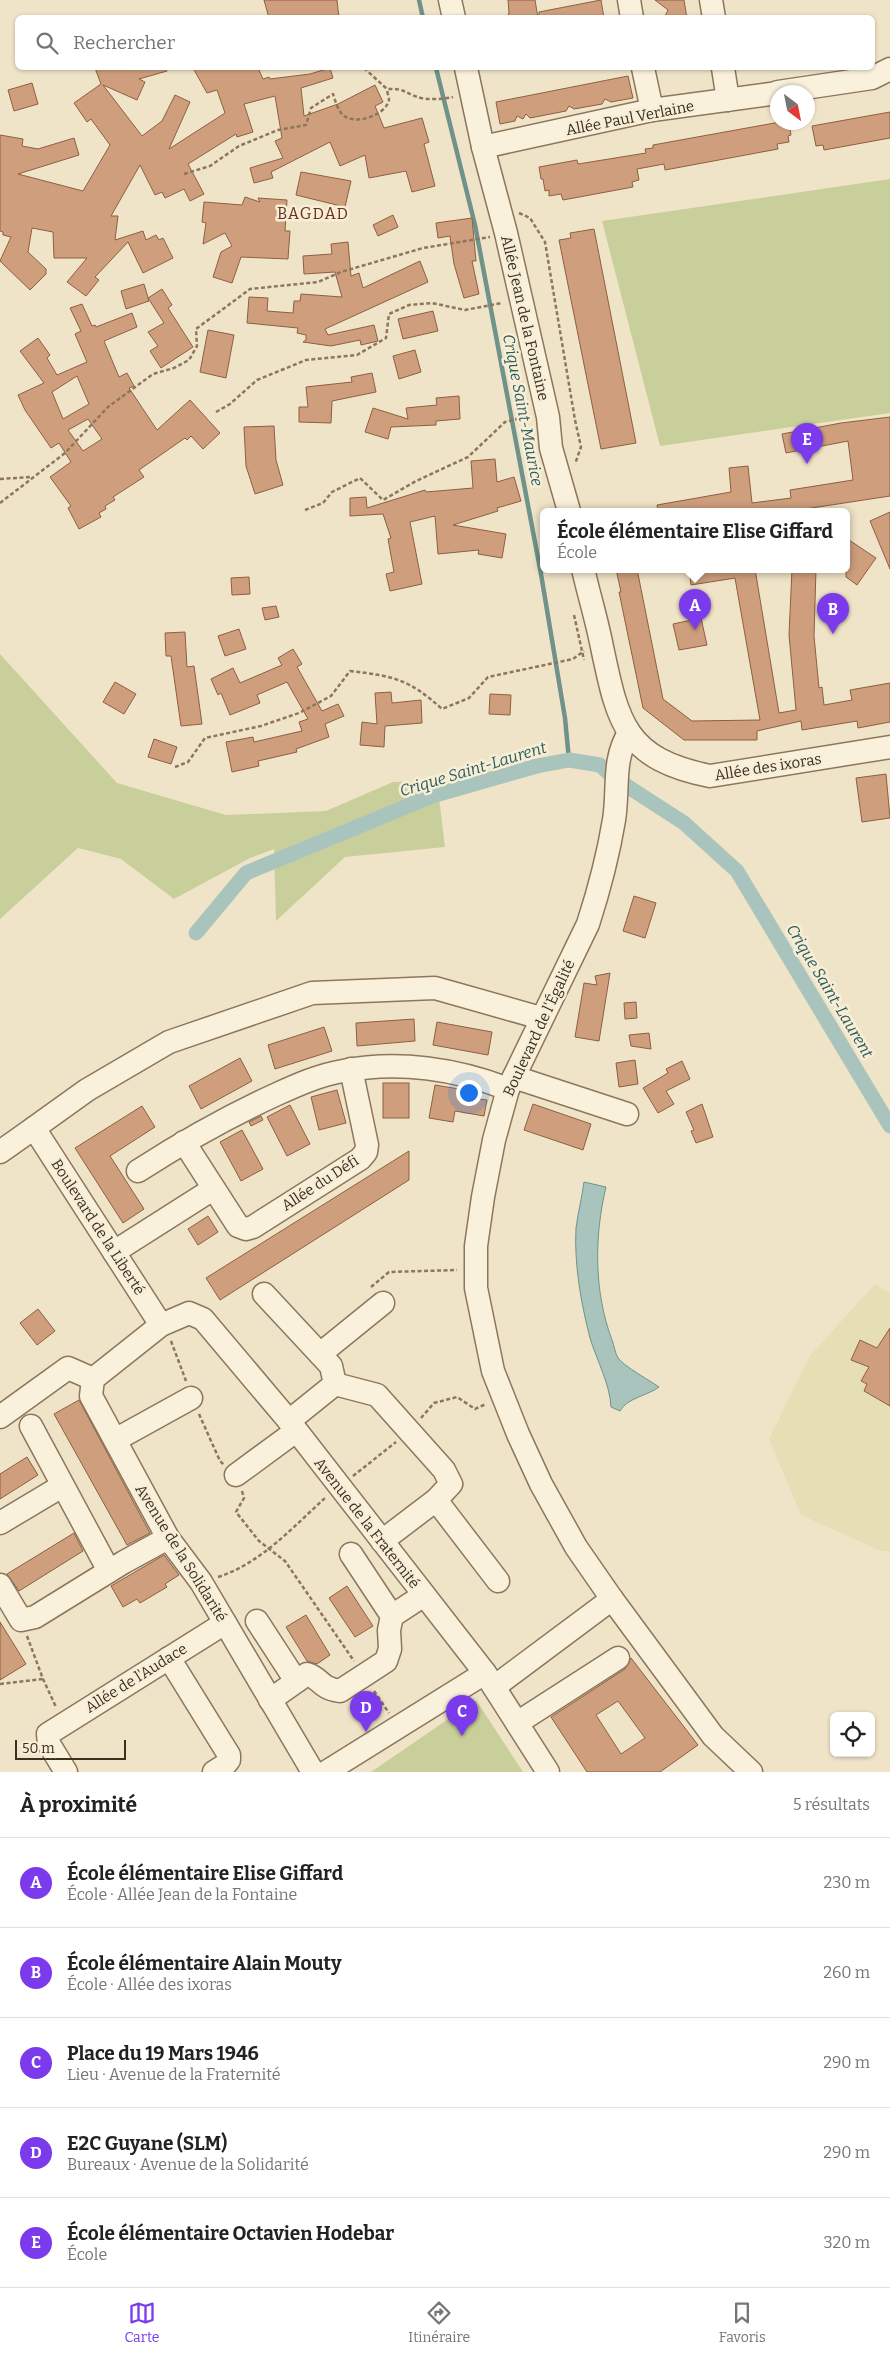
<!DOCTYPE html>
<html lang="fr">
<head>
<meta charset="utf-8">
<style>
	body { margin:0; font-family:Bitter,serif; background:#f2f2f2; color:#222 }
	.controls { position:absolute; right:15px; bottom:15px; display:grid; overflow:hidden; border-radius:8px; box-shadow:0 1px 4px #0004 }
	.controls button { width:45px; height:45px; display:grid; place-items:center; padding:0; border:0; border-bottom:1px solid #e0e0e0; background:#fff; color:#222; font:25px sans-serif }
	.compass { position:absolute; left:770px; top:85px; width:45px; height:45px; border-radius:50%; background:#fff; box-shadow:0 1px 4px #0004; rotate:148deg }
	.scale { position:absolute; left:15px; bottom:12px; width:111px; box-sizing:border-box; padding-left:5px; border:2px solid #3d2e20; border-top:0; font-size:14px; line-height:18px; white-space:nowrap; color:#3d2e20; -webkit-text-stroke:4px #f7eed8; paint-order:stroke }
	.you { position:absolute; left:468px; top:1092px; width:18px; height:18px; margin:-12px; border:4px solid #fff; border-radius:50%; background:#1a73e8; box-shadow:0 0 0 8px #1a73e833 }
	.badge { display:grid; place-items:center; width:32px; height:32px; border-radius:50%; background:#7c3aed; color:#fff; font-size:16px; font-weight:700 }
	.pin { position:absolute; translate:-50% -41px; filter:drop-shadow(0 1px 2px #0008) }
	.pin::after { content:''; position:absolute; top:26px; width:18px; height:15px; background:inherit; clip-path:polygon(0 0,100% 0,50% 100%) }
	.popup { position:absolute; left:540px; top:508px; width:310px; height:65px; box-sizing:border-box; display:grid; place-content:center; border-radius:8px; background:#fff; filter:drop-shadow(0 1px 4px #0005); font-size:16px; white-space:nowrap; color:#767676 }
	.popup b { font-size:19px; color:#222 }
	.popup::after { content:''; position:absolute; left:50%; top:100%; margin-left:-10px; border:10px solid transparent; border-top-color:#fff }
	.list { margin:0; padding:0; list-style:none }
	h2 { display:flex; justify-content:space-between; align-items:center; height:65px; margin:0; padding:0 20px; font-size:21px }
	h2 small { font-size:16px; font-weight:400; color:#767676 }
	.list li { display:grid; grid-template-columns:32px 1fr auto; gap:15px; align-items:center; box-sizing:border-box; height:90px; padding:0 20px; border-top:1px solid #e0e0e0 }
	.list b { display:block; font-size:19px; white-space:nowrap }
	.list p { margin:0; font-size:16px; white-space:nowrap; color:#767676 }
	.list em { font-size:16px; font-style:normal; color:#767676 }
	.icon { flex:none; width:28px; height:28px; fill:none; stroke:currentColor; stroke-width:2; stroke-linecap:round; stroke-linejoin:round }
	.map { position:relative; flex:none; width:890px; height:1772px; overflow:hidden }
	.search { position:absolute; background:#fff; box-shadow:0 1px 4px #0004; left:15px; right:15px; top:15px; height:55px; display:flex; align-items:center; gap:12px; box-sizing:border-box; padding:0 18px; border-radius:8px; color:#767676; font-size:19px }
	.sheet { height:515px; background:#fff }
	nav { display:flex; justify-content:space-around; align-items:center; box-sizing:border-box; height:70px; border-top:1px solid #e0e0e0; background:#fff; font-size:14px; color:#767676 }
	nav a { display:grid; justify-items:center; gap:2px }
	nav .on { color:#7c3aed }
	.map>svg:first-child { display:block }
	.farmland { fill:#e6deb5 }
	.green { fill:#c9cf9b }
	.water { fill:#a9c4bc; stroke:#6f938a }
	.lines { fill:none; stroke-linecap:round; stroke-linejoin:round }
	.stream { stroke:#6f938a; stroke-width:4.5 }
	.canal { stroke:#a9c4bc; stroke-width:15 }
	.building { fill:#cf9f7d; stroke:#8d5f41; fill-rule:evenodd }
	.minor-casing { stroke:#8d765c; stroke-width:25 }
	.path { stroke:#8d765c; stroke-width:2.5; stroke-dasharray:4 2.5; stroke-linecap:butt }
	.minor { stroke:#faf1dc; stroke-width:22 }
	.labels { text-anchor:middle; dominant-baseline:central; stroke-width:5; stroke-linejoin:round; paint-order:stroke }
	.street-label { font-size:15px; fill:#3d2e20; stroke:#f7eed8 }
	.neighbourhood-label { font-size:16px; letter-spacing:1px; fill:#6b2e1e; stroke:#f7eed8 }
	.water-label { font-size:16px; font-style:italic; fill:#2f5d5a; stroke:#f7eed8 }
</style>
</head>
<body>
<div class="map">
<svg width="890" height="1772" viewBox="0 0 890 1772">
	<rect width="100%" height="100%" fill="#f0e4c8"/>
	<path class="farmland" d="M875 1284 890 1293V1551H881L801 1515 769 1439 810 1356Z"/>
	<g class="green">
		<path d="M890 179V413L660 446 602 221Z"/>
		<path d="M0 654 117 783 226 815 326 811 393 782 437 781 445 847 345 857 276 921 274 849 250 858 174 899 121 859 78 848 0 919Z"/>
		<path d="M476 1700 523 1772H371Z"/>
	</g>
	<path class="water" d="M584 1182 606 1187C594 1237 594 1292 612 1340 614 1345 615 1353 618 1358 625 1367 649 1380 659 1387 647 1396 627 1398 620 1411L611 1407C610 1384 597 1361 590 1338 581 1303 574 1264 576 1228 578 1213 582 1197 584 1182Z"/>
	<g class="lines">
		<g class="stream">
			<path d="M419 0 423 18"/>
			<path d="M436 68 475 225 541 574 565 718 569 760"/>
		</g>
		<path class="canal" d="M196 933 246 873 432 796 537 766 569 760 600 765 613 777 684 823 737 871 890 1126"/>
	</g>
	<g class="building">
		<path d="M264 0H337L339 18H269Z"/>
		<path d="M508 0H535L538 18H507L509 13Z"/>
		<path d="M601 0 604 18H539V12Z"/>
		<path d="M655 0H684L687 18H664L668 10Z"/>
		<path d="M95 68H166L167 71 139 79 145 82 137 100 103 85 142 136 162 121 175 95 190 102 169 149 225 113 217 90 207 93 193 68H258L263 79 269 77 270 79 310 74 330 68 333 78 301 88 304 116 338 104 375 85 383 102 375 106 384 128 422 118 429 142 424 144 435 186 412 192 406 171 369 178 365 155 340 166 330 142 271 172 273 178 254 183 250 168 283 158 275 141 282 138 275 96 244 104 253 132 237 137 236 134 188 164 204 194 190 201 184 189 165 198 162 192 155 195 140 165 111 216H118L115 240 143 231 146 240 156 235 159 240 163 238 173 258 143 273 128 242 95 277 99 280 86 296 67 282 87 258H54L53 232 32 228 28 252 46 269V274L30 290 0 261 11 237 3 235V232L0 231V135L23 139 22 146 38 149 74 138 79 155 18 174 83 191 110 145 91 119 87 122 74 103 101 84Z"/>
		<path d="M628 76 633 98 611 102 605 99 602 104 574 109 569 106 566 111 530 118 526 114 523 119 517 116 515 121 500 124 496 102Z"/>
		<path d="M32 83 38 104 14 111 8 90Z"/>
		<path d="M890 112V138L824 150 823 145 816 146 812 126Z"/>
		<path d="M780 122 781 124 789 123 791 135 788 136 789 142 777 144 778 149 665 170 664 164 637 169 639 180 632 182 633 187 563 200 561 194 549 196V190L545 191 543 179H541L539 167 577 160 578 164 646 153 645 149 653 148V145Z"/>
		<path d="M301 172 351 181 345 207 296 195Z"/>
		<path d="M245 197 260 202 258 198 287 200 285 231H290L288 259 241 257 232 283 213 277 221 252 232 246 225 233 203 244 206 223 202 222 204 202 242 205Z"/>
		<path d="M393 215 398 227 378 236 373 225Z"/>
		<path d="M472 218 476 261H472L479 294 464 298 454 264 450 236 438 238 436 223Z"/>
		<path d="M594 229 636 443 601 449 559 240 571 238 570 233Z"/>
		<path d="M348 242 351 276 359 273 363 288 420 261 428 282 325 329 328 335 374 325 378 341 361 345 360 340 331 346 303 342 306 340V335L297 333 298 328 247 323 249 297 268 298 267 311 293 313 294 301H300L301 294 342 297 335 272 304 274 303 256 332 254 331 244Z"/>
		<path d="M144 284 149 301 126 309 121 291Z"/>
		<path d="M162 289 172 305 168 308 193 347 161 368 150 351 158 346 148 332 164 323 148 298Z"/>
		<path d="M82 304 92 326 95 325 96 327 132 313 137 327 104 341 119 377 127 373 134 386 129 388 157 430 190 400 220 433 203 449 191 436 187 440 185 438 139 470 144 477 113 497 115 500 105 506 106 509 99 513 101 517 79 529 68 508 71 506 50 477 71 462 59 443 51 448 25 410 18 395 44 383 20 351 38 338 50 355 47 358 57 375 87 362 75 334 81 331 70 308ZM77 376 89 404 63 419 52 392ZM88 419 102 439 83 451 68 430Z"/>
		<path d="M433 311 438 331 403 339 398 319Z"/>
		<path d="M208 330 234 335 226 378 200 372Z"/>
		<path d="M415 350 421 372 399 379 393 356Z"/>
		<path d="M372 373 376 392 332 401 331 423 299 422V407H308L306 387 352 382 351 377Z"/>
		<path d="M459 396 460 419 436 421V425L391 427 388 439 365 432 373 408 408 419 406 408 437 405 436 398Z"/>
		<path d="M890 417V496L792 511H658L657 505 731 492 729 468 748 466 752 503 791 498 790 490 853 480 848 441 786 453 782 434 841 423Z"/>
		<path d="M274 426 276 460 283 485 255 494 246 466 244 427Z"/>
		<path d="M495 459 497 482 514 477 521 501 497 508 498 511 453 525 506 534 502 558 478 554 479 550 438 554 435 516 410 522 422 584 390 591 386 574 394 572 388 539 391 538 383 514 350 516V498L366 497 367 508 425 490 426 492 473 488 471 461Z"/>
		<path d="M890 512V569L870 521Z"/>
		<path d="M846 538 876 558 857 585 846 577Z"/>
		<path d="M616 569H637L663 699 692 721 760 720 735 578 691 585 689 569H755L779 713 796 710 789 635 792 569H816L814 636 819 688 822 687 824 705 852 700 850 690 890 683V722L858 728 857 721 802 730 801 721 757 731V740H684L643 708 619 592H621Z"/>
		<path d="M249 577 250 594 232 595 231 578Z"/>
		<path d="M276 606 279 617 265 620 262 608Z"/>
		<path d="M701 618 707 645 679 650 673 624Z"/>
		<path d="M239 629 246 649 225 656 218 636Z"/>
		<path d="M185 632 187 667 194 666 202 724 181 726 171 656H166L165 633Z"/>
		<path d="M293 649 302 664 297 667 322 711 338 704 344 716 325 724 329 737 296 749 297 752 258 761 259 766 232 772 226 742 253 737 254 742 302 731 299 722 308 719 287 682 257 695 260 703 230 715 221 693 218 695 211 679 233 668 240 683 282 665 278 658Z"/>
		<path d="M115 682 136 694 124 714 103 702Z"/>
		<path d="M391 692 392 703 421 700 422 723 385 726 384 747 360 745 362 722 377 724 375 693Z"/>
		<path d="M490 694 511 695 510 715 489 714Z"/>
		<path d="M154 739 177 747 171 764 148 757Z"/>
		<path d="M886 774 890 818 862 822 856 778Z"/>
		<path d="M634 896 656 903 645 938 623 931Z"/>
		<path d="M610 973 599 1041 575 1037 584 983 597 985 595 976Z"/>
		<path d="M636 1002 637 1018 625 1019 624 1003Z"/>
		<path d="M414 1019 415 1041 357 1046 356 1023Z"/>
		<path d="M437 1022 492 1032 488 1055 433 1045Z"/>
		<path d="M324 1027 332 1051 275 1069 268 1045Z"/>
		<path d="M649 1033 651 1049 631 1046 629 1035Z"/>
		<path d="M240 1058 252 1081 201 1109 189 1086Z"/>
		<path d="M635 1060 638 1084 619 1087 616 1063Z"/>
		<path d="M682 1061 690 1079 666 1091 674 1104 658 1113 643 1088 668 1073 666 1069Z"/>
		<rect x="383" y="1083" width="26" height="35"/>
		<path d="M435 1085 459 1089 458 1096 487 1100 484 1116 455 1111 453 1122 429 1118Z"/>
		<path d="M337 1090 346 1123 319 1130 311 1097Z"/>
		<path d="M533 1104 591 1124 583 1150 524 1130Z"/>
		<path d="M702 1104 713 1137 696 1143 691 1131 694 1130 686 1112Z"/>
		<path d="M290 1105 310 1144 287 1156 267 1117Z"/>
		<path d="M142 1106 155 1127 110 1156 144 1209 123 1223 75 1148Z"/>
		<path d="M261 1116 263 1120 251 1126 249 1122Z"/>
		<path d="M242 1130 263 1169 241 1181 220 1142Z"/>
		<path d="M409 1151V1180L220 1300 206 1278Z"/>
		<path d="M208 1216 218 1232 198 1245 188 1229Z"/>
		<path d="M38 1309 55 1331 37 1345 20 1323Z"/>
		<path d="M890 1328V1406L864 1391 867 1384 861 1381 869 1367 851 1360 860 1340 877 1348Z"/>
		<path d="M79 1400 150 1533 127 1545 54 1414Z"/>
		<path d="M27 1457 38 1475 0 1499V1474Z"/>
		<path d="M74 1533 83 1551 19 1591 7 1574Z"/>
		<path d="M164 1555 179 1575 165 1584 167 1587 140 1603 137 1599 123 1607 111 1586Z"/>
		<path d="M347 1586 373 1626 355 1637 329 1598Z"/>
		<path d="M306 1615 330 1655 317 1664 307 1661 286 1627Z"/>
		<path d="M0 1622 26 1664 0 1680Z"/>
		<path d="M631 1658 698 1745 660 1772H587L551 1717 625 1669ZM618 1701 645 1738 621 1754 596 1715Z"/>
	</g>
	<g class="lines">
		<defs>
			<g id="minor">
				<path d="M450 0 454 18"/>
				<path d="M629 0 632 18"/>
				<path d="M711 0 714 18"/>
				<path d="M466 68 483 147 506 233 548 417 551 448 569 511"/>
				<path d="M643 68 652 110"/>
				<path d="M723 68 728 100"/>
				<path d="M778 92 872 78 890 69"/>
				<path d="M483 147 652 110 778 93"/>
				<path d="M583 569C589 595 597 621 602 647 618 723 625 759 710 776L890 747"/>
				<path d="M514 1077 627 1114"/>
				<path d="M184 1142 238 1226 246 1229 253 1227 360 1159 366 1152 367 1145 351 1069"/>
				<path d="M0 1152 34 1128"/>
				<path d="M138 1171C183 1142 227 1117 275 1095 297 1085 319 1075 343 1071 398 1060 457 1069 508 1089"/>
				<path d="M114 1252 213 1189"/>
				<path d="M264 1294 331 1366 335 1384 289 1421"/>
				<path d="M161 1325 34 1128 87 1090 169 1042 312 993 435 988 541 1018"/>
				<path d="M320 1354 383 1303"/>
				<path d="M335 1384 377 1395 444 1470 451 1484 436 1500 382 1541"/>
				<path d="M0 1417 68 1368 93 1379"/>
				<path d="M31 1426 109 1571"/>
				<path d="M115 1440 191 1398"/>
				<path d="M236 1475 296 1431"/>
				<path d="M436 1500 498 1581"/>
				<path d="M0 1523 62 1486"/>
				<path d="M351 1554 392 1616"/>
				<path d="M0 1585 21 1620 35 1617 124 1562 168 1538"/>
				<path d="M612 1599 713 1736 751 1772"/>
				<path d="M257 1621 296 1681"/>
				<path d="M169 1658 229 1755V1760L225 1765 214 1772"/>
				<path d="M494 1687 612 1599 576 1547 541 1484 518 1434 493 1371 476 1288V1246L483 1197 494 1140 508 1089 588 924C599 890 608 856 614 820 619 790 612 760 629 733"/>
				<path d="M270 1700 307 1674C321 1678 319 1688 340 1691L386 1661 390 1649 389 1630 392 1616 424 1595"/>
				<path d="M517 1723 618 1658"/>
				<path d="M66 1772 49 1744 48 1734 225 1623"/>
				<path d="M313 1772 201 1582 168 1538 91 1396 93 1379 161 1325 189 1313 203 1319 289 1421 485 1673 548 1772"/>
				<path d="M326 1772 485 1673"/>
			</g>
		</defs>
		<use href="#minor" class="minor-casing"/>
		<g class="path">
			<path d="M364 68 387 89C405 88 406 94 421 98 431 100 443 99 453 97"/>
			<path d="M184 174 210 166 239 146 278 130 306 125 311 108 333 94C335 100 338 111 343 115 355 126 386 115 389 100 389 97 387 92 387 89"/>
			<path d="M519 213 530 218 545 242 575 420 581 447 575 464"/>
			<path d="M216 412 230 404 257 380 306 360 357 355 386 338 389 314 409 305 432 303 465 310 502 303"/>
			<path d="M0 479 31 477"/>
			<path d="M0 503 65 453 108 407 153 374 174 368 189 360 197 346 196 329 250 289 318 282 341 272 423 248 490 237"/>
			<path d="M305 510 323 503 332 492 360 478 383 500 416 481 468 457 505 422 529 416"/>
			<path d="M574 615 584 660"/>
			<path d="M175 767 188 762 205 738 261 726 299 713 331 696 350 671C393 676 409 679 442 709L469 698 488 677 573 659 584 651"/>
			<path d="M371 1287 389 1272 457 1270"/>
			<path d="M171 1341 186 1381"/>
			<path d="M199 1414 220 1461 224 1465"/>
			<path d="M421 1418 434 1403 457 1397 475 1409 486 1404"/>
			<path d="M353 1476 396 1442"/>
			<path d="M242 1491 244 1498 236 1512 259 1541 285 1561 354 1661"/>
			<path d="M218 1577C260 1564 293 1527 325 1498"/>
			<path d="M27 1636 43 1679 56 1707"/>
			<path d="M0 1684 43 1679"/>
			<path d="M374 1691 389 1713"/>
		</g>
		<use href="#minor" class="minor"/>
	</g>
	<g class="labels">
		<g class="street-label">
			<text transform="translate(630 118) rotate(-11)">Allée Paul Verlaine</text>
			<text transform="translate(525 318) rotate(77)">Allée Jean de la Fontaine</text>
			<text transform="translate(768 767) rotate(-9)">Allée des ixoras</text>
			<text transform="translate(539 1028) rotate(-65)">Boulevard de l'Égalité</text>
			<text transform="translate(320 1183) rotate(-33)">Allée du Défi</text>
			<text transform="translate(98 1227) rotate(57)">Boulevard de la Liberté</text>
			<text transform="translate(367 1523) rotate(52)">Avenue de la Fraternité</text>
			<text transform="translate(181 1553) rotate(58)">Avenue de la Solidarité</text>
			<text transform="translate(136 1678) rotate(-32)">Allée de l'Audace</text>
		</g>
		<g class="neighbourhood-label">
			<text x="313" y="213">BAGDAD</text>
		</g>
		<g class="water-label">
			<text transform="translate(523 410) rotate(79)">Crique Saint-Maurice</text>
			<text transform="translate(473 769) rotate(-17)">Crique Saint-Laurent</text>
			<text transform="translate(830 991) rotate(59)">Crique Saint-Laurent</text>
		</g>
	</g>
</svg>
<div class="controls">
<button><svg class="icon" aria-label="locate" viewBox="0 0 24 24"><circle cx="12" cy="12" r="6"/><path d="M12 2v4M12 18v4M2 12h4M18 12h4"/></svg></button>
</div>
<svg class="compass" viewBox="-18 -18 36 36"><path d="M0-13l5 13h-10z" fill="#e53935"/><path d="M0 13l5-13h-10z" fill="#767676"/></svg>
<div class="scale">50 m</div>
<div class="you"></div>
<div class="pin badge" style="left:695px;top:630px">A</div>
<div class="popup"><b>École élémentaire Elise Giffard</b>École</div>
<div class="pin badge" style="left:833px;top:634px">B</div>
<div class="pin badge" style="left:462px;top:1736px">C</div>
<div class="pin badge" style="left:366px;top:1732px">D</div>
<div class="pin badge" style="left:807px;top:464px">E</div>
<div class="search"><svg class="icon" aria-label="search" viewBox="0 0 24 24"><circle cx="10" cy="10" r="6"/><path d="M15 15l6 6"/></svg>Rechercher</div>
</div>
<section class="sheet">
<h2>À proximité<small>5 résultats</small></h2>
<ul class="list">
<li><span class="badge">A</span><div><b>École élémentaire Elise Giffard</b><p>École · Allée Jean de la Fontaine</p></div><em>230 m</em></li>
<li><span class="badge">B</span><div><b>École élémentaire Alain Mouty</b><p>École · Allée des ixoras</p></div><em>260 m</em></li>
<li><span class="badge">C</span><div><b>Place du 19 Mars 1946</b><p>Lieu · Avenue de la Fraternité</p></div><em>290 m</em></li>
<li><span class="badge">D</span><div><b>E2C Guyane (SLM)</b><p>Bureaux · Avenue de la Solidarité</p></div><em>290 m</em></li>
<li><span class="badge">E</span><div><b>École élémentaire Octavien Hodebar</b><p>École</p></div><em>320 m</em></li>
</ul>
</section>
<nav>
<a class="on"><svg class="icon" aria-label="map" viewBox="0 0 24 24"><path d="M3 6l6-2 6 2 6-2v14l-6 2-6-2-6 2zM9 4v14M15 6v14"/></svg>Carte</a>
<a><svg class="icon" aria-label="directions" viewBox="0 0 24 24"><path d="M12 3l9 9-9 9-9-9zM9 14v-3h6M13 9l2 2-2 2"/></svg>Itinéraire</a>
<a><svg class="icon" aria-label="saved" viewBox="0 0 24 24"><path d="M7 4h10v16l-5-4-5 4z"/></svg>Favoris</a>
</nav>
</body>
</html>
